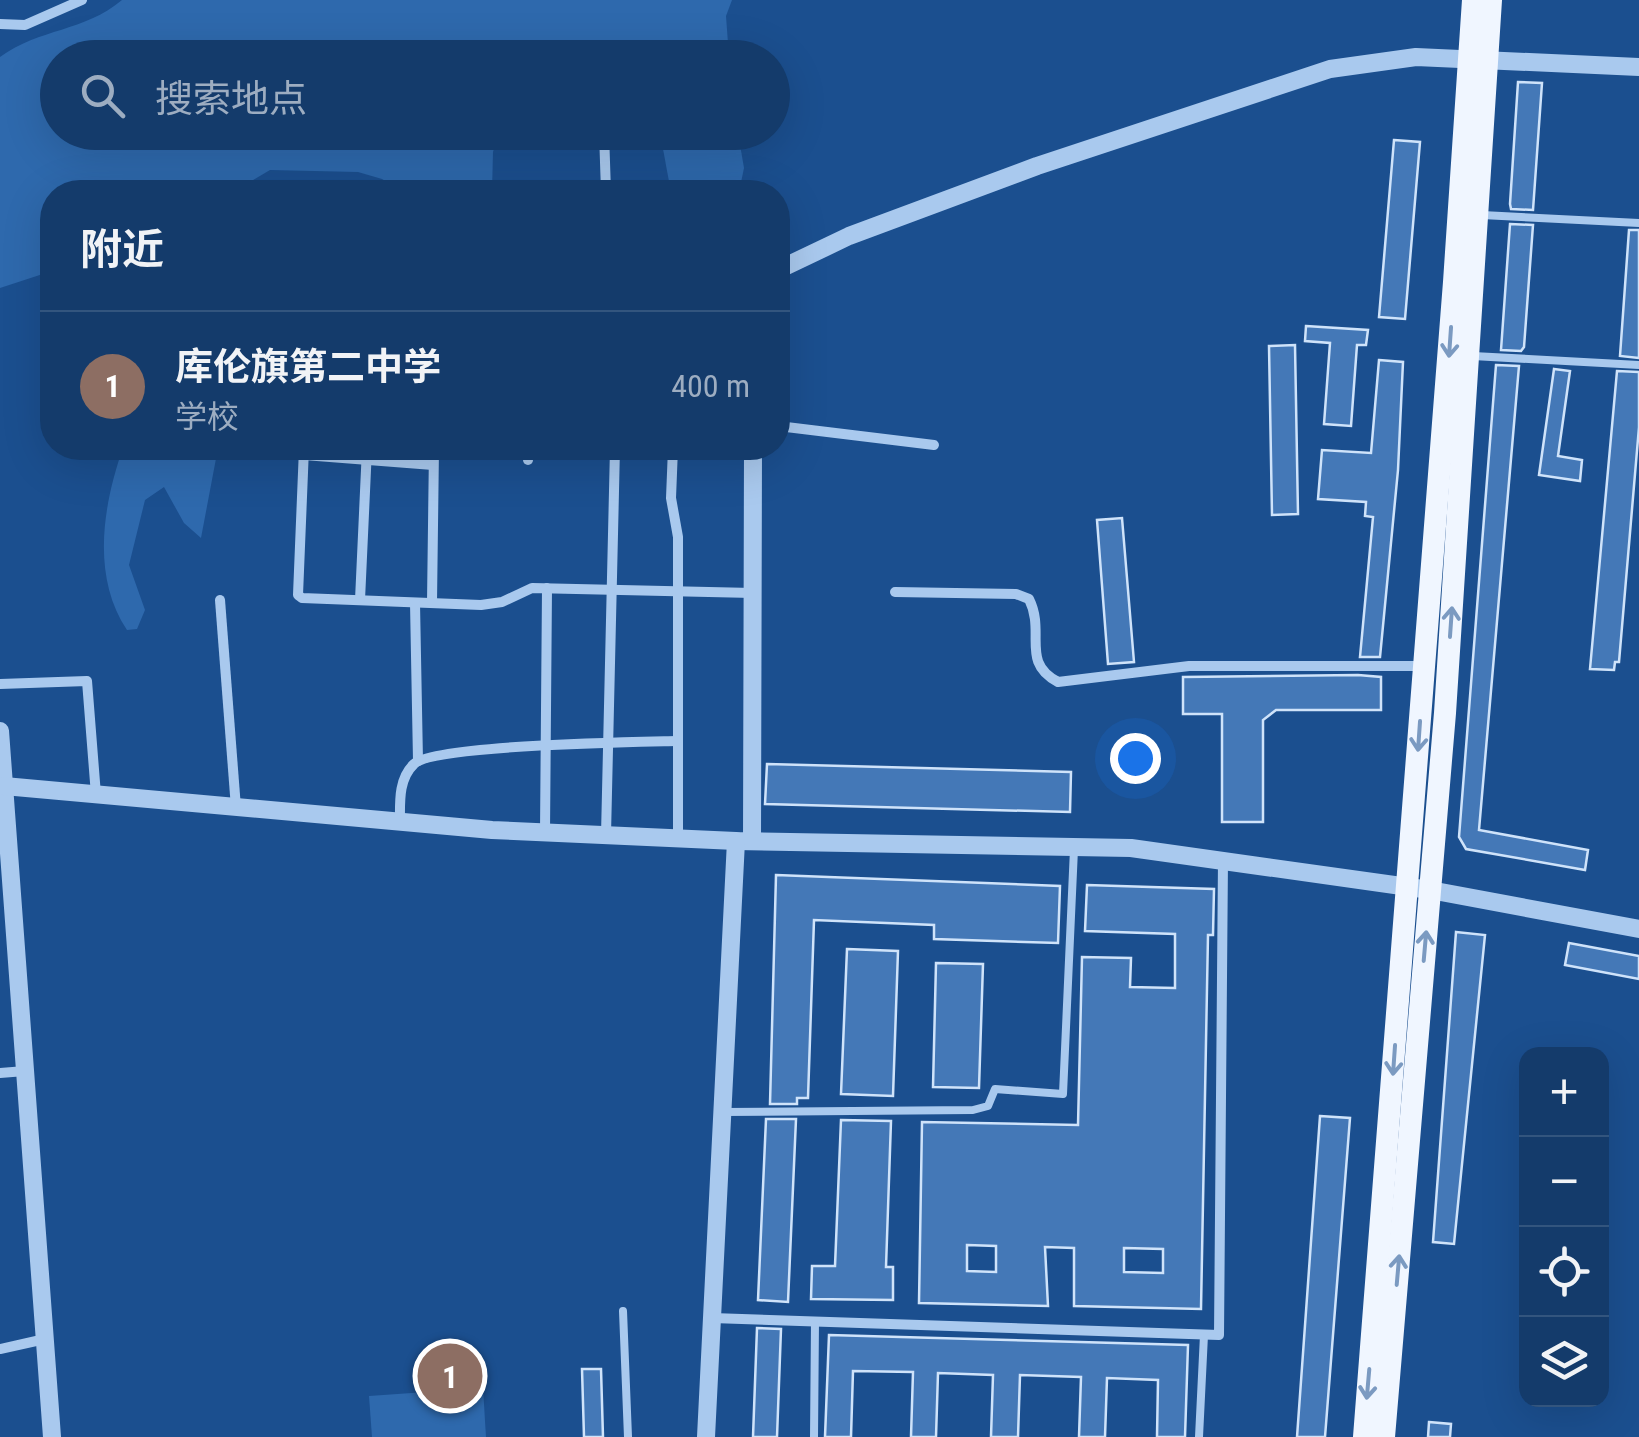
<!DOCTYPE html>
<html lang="zh">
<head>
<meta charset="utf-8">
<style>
	body { margin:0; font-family:"Roboto Condensed","Noto Sans SC",sans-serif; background:#1d4271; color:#f1f3f6 }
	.controls { position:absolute; right:30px; bottom:30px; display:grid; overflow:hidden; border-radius:20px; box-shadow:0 10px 40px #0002 }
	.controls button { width:90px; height:90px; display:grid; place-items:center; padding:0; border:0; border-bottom:2px solid #33557e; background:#143b6b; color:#f1f3f6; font:50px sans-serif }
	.you { position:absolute; left:1135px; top:758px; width:35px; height:35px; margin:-25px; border:8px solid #fff; border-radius:50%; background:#1a73e8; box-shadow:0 0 0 15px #1a73e833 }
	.badge { display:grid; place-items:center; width:65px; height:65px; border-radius:50%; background:#bca0f2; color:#fff; font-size:32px; font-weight:700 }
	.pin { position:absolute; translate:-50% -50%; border:5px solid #fff; box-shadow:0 2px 10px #0006 }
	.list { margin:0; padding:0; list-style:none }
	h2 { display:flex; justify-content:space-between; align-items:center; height:130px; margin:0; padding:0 40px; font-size:42px }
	h2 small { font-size:32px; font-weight:400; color:#9dadc1 }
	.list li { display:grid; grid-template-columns:65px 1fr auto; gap:30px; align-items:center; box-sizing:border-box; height:150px; padding:0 40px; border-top:2px solid #33557e }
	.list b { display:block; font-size:38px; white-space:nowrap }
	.list p { margin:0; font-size:32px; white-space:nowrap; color:#9dadc1 }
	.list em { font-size:32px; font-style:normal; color:#9dadc1 }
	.icon { flex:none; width:55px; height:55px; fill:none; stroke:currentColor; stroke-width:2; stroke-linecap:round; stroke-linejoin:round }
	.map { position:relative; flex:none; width:1639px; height:1437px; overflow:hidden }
	.search { position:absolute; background:#143b6b; box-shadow:0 10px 40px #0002; left:40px; top:40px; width:750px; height:110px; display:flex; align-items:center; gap:25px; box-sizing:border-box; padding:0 35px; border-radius:55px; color:#9dadc1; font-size:38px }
	.panel { position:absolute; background:#143b6b; box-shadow:0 10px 40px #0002; left:40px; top:180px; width:750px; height:280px; border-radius:40px }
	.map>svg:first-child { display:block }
	.green { fill:#2e69ad }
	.building { fill:#4478b7; stroke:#cfe3fa; stroke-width:2.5; fill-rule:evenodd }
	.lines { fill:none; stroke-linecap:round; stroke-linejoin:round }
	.service { stroke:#a9c9ee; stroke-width:8 }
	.minor { stroke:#a9c9ee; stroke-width:10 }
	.tertiary { stroke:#a9c9ee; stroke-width:18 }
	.primary { stroke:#f0f6ff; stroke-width:22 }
	.oneway { stroke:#7b9ac1 }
</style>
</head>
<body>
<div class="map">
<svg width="1639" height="1437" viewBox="0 0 1639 1437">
	<rect width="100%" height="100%" fill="#1b4f8f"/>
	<g class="green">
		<path d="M122 0H732L726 16 729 57 58 58V132L499 133 493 152 492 192H405L382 179 358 172 270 170 243 186 240 192H52V271L0 288V57C40 28 84 32 122 0Z"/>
		<path d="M660 133H738L744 168 739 192H671Z"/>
		<path d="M123 448H218L201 538 184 523 164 487 145 500 129 565 145 610 137 629 127 630C91 576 103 505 123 448Z"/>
		<path d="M483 1388 486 1437H372L369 1396Z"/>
	</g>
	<g class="building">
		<path d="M1518 82 1542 83 1533 210 1511 209 1510 204Z"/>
		<path d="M1394 140 1420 142 1405 319 1379 317Z"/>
		<path d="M1510 224 1533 225 1524 347 1521 351 1501 350Z"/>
		<path d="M1629 230H1639V358L1620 356Z"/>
		<path d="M1306 326 1368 330 1366 345H1357L1351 426 1324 424 1330 343 1305 341Z"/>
		<path d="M1295 345 1298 514 1272 515 1269 346Z"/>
		<path d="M1379 360 1403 362 1398 470 1380 657H1360L1373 517 1365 516 1366 502 1318 499 1322 450 1371 453Z"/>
		<path d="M1496 365 1519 366 1479 830 1588 850 1585 870 1466 849 1459 837Z"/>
		<path d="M1554 369 1570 371 1558 456 1582 460 1580 481 1539 475Z"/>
		<path d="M1617 371 1639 372V427L1619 662H1615L1614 670 1590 669Z"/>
		<path d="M1122 518 1134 662 1108 664 1097 520Z"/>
		<path d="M1358 675 1381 677V710H1276L1263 720V822H1222V714H1183V677Z"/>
		<path d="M767 764 1071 772 1070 812 765 804Z"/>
		<path d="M776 875 1060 886 1058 943 934 939V925L814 920 808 1098H797V1104H770Z"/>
		<path d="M1087 885 1214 889 1213 935H1208L1201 1309 1074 1306V1248L1045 1247 1048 1306 919 1303 922 1122 1078 1125 1082 957 1131 958 1130 987 1175 988V934L1085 931ZM967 1245 996 1246V1272L967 1271ZM1124 1248 1163 1249V1273L1124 1272Z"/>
		<path d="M1456 932 1485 935 1454 1244 1433 1242Z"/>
		<path d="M1569 943 1639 956V979L1565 965Z"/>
		<path d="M847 949 898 951 893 1096 841 1094Z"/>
		<path d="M936 963 983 964 979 1088 933 1087Z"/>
		<path d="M1320 1116 1350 1118 1325 1437H1297Z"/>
		<path d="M766 1119H796L788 1302 758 1300Z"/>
		<path d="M841 1120 891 1121 886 1267H893V1300L811 1299 812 1266H835Z"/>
		<path d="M757 1328 781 1329 777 1437H753Z"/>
		<path d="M829 1335 1188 1345 1185 1437H1157L1158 1380 1107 1378 1105 1437H1079L1081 1377 1020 1375 1018 1437H991L993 1375 938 1373 936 1437H911L913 1372 853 1371 851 1437H825Z"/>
		<path d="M582 1369H601L603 1437H584Z"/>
		<path d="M1429 1422 1451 1424 1450 1437H1428Z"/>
	</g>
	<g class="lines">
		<g class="service">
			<path d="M1482 215 1639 223"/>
			<path d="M1473 356 1639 365"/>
			<path d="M722 1112 973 1110 988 1106 995 1089 1063 1094 1074 849"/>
			<path d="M623 1311 628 1437"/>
			<path d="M814 1437 815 1321"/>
			<path d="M1199 1437 1204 1335"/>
		</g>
		<g class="minor">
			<path d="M0 24 25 25 82 0"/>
			<path d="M604 132 606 192"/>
			<path d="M778 426 934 445"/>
			<path d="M304 448 298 595 302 598 481 605 502 602 532 588 753 593"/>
			<path d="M673 448 671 498 678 537V838"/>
			<path d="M304 455 433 465"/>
			<path d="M528 460V448"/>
			<path d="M895 592 1016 594 1029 599C1046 633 1020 662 1058 682L1189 666H1425"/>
			<path d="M220 600 236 808"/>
			<path d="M360 600 367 448"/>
			<path d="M415 603 418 761"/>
			<path d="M432 603 434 448"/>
			<path d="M0 684 87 681 96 795"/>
			<path d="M400 823C400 803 398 779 414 764 433 745 637 742 676 741"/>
			<path d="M545 832 547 588"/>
			<path d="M606 835 615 448"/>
			<path d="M0 1073 25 1071"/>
			<path d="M712 1318 1219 1335 1223 859"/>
			<path d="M0 1349 45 1339"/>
		</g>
		<g class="tertiary">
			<path d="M778 270 849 236 1037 166 1330 69 1416 57 1639 67"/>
			<path d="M0 731 52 1437"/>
			<path d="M4 786 492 830 736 841 1131 848 1430 890 1639 929"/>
			<path d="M752 841 753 448"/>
			<path d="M706 1437 736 841"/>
		</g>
		<g class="primary">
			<path d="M1364 1437 1454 282 1473 0"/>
			<path d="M1384 1437 1445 713 1491 0"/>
		</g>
	</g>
	<defs><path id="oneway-shaft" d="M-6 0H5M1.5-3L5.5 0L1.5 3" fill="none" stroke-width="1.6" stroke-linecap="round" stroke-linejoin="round" transform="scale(2.5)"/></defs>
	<g class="oneway">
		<use href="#oneway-shaft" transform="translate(1450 342) rotate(94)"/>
		<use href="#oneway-shaft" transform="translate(1451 622) rotate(-86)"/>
		<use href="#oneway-shaft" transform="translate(1419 736) rotate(94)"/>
		<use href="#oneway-shaft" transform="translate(1425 946) rotate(-85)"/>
		<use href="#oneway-shaft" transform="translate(1394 1060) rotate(94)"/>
		<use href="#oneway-shaft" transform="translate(1398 1270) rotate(-85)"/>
		<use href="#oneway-shaft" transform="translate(1368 1384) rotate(95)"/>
	</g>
</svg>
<div class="controls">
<button>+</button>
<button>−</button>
<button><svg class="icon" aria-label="locate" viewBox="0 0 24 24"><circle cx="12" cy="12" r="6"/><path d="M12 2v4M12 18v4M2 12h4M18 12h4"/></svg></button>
<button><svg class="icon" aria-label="layers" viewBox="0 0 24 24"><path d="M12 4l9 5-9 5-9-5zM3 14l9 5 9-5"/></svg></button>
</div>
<div class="you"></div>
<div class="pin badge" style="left:450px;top:1376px;background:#8d6e63">1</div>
<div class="search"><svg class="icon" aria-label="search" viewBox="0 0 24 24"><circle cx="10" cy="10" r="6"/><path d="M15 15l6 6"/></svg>搜索地点</div>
<section class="panel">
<h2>附近<small></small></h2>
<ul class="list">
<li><span class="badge" style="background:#8d6e63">1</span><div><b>库伦旗第二中学</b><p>学校</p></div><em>400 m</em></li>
</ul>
</section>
</div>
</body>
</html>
